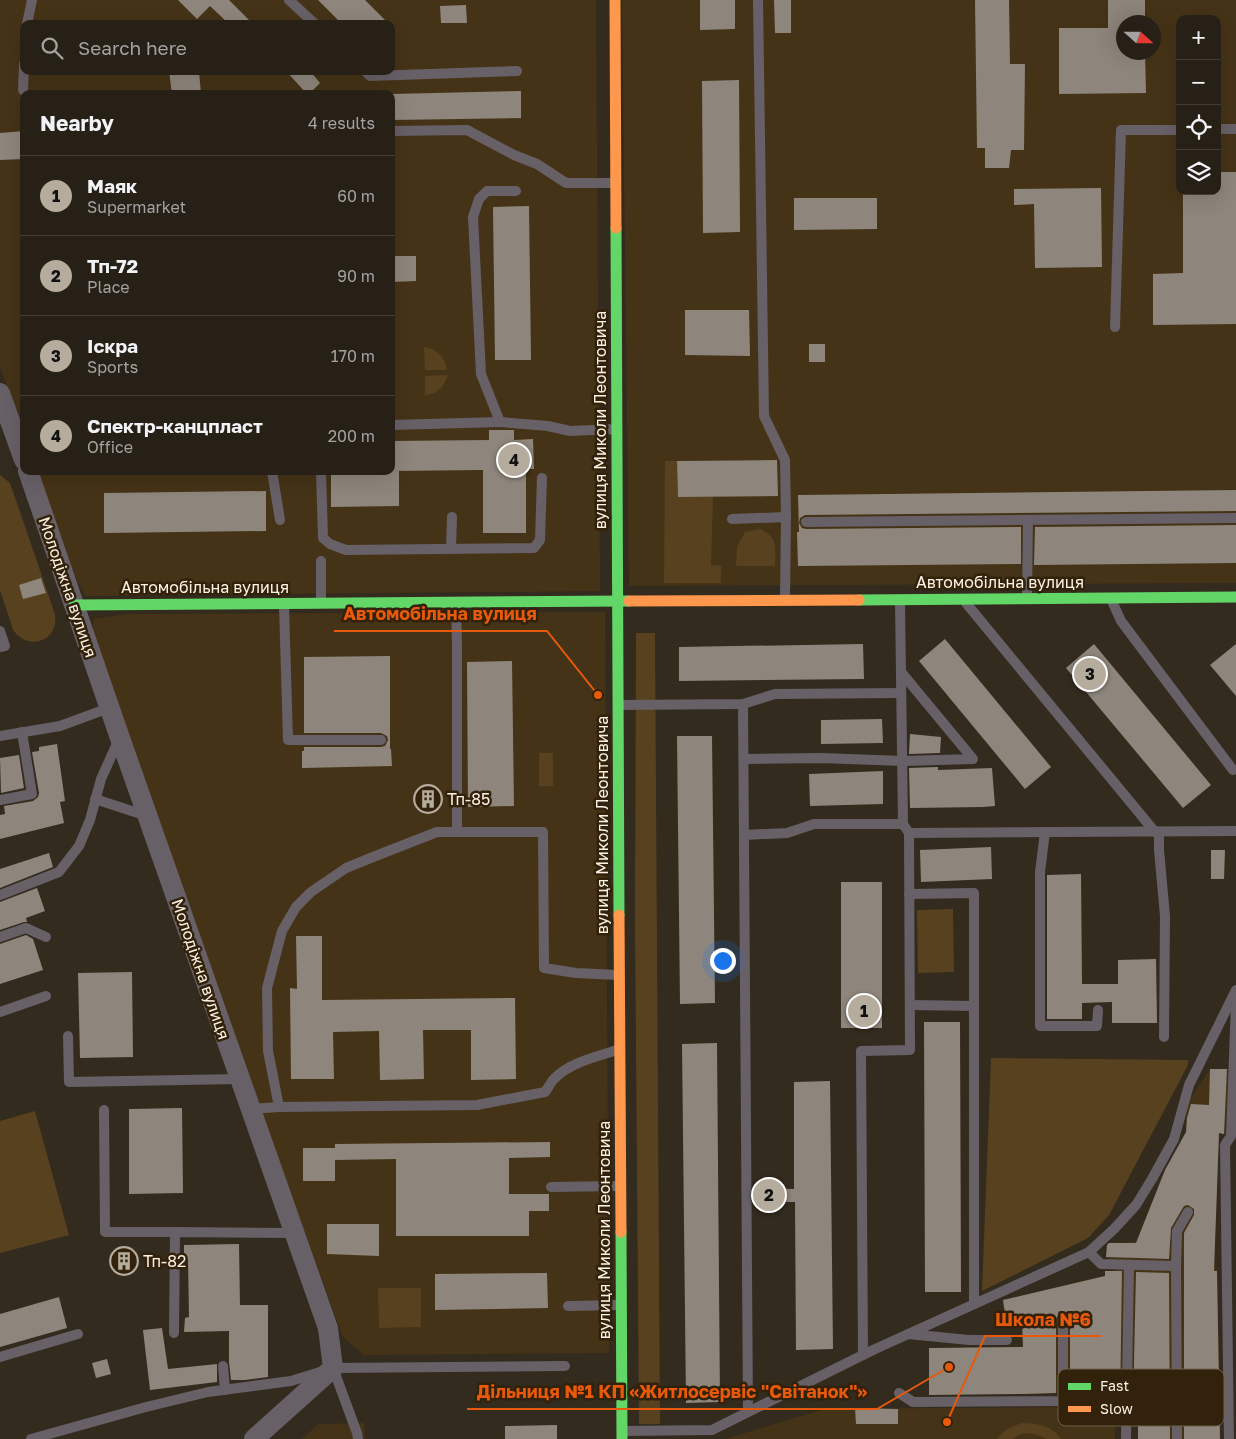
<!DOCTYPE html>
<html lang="en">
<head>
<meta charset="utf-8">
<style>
	body { margin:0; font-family:"Golos Text",sans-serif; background:#2e281f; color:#f1f3f6 }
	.controls { position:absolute; right:15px; top:15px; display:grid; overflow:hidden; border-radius:10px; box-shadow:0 5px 20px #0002 }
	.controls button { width:45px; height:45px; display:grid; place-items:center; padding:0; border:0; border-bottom:1px solid #423e35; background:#262016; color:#f1f3f6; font:25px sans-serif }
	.compass { position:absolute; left:1116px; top:15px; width:45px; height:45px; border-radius:50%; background:#262016; box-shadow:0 5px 20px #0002; rotate:111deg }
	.you { position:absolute; left:722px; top:960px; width:18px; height:18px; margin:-12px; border:4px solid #fff; border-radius:50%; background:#1a73e8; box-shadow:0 0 0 8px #1a73e833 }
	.badge { display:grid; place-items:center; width:32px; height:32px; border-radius:50%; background:#b6ac9e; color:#111; font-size:16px; font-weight:700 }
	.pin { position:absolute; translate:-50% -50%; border:2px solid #fff; box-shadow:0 1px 5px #0006 }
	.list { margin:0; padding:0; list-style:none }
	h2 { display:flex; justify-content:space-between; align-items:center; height:65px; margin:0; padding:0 20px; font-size:21px }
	h2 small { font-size:16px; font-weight:400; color:#a4a3a1 }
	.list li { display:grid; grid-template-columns:32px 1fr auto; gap:15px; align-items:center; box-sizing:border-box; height:80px; padding:0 20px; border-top:1px solid #423e35 }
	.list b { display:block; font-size:19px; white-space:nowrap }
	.list p { margin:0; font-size:16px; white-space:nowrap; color:#a4a3a1 }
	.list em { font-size:16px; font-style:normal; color:#a4a3a1 }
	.icon { flex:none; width:28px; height:28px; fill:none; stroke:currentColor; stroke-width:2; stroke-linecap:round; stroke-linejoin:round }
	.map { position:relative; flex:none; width:1236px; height:1439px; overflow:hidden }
	.search { position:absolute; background:#262016; box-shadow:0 5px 20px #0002; left:20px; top:20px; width:375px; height:55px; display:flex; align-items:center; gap:12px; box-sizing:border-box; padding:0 18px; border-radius:10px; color:#a4a3a1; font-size:19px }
	.panel { position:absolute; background:#262016; box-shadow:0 5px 20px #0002; left:20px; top:90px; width:375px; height:385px; border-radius:10px }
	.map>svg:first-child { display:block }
	.built { fill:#453317; fill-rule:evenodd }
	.green { fill:#58411f }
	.building { fill:#8e867c }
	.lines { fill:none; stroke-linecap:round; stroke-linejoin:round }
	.lane { stroke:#676067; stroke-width:10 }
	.street { stroke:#676067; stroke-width:20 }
	.fast { stroke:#63d668; stroke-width:11 }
	.slow { stroke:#ff974d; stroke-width:11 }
	.labels { text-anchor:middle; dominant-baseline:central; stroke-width:5; stroke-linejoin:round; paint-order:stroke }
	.street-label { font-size:16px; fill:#fcf1e3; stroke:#32220b }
	.poi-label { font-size:16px; fill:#fcf1e3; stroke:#32220b; text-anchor:start }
	.key { fill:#32220b; stroke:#6f604c; stroke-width:1 }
	.key-label { font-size:14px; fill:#fcf1e3 }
	.leader { fill:none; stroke:#e8590c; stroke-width:2 }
	.callout-dot { fill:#e8590c; stroke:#32220b; stroke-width:2 }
	.callout-label { font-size:18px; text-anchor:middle; font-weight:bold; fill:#e8590c; stroke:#32220b; stroke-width:5; stroke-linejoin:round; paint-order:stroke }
</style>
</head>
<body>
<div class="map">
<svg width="1236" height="1439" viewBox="0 0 1236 1439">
	<rect width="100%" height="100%" fill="#332b1e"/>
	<g class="built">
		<path d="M0 0H596L600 591 85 596 71 567 37 471H391V94H24V433L0 367ZM24 24H391V71H24Z"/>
		<path d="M622 0H1236V583L629 586ZM1180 19H1217V191H1180ZM1124 22H1154V52H1124Z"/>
		<path d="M605 612 609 1353 364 1355 343 1337 91 646 94 619 126 614Z"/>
		<path d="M1210 1069H1228L1226 1134H1219L1214 1261 1217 1271 1220 1439H1138V1408L1116 1407 1115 1439H725L825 1409 1077 1407 1058 1393 1023 1394 1022 1317 1006 1320 1003 1300 1116 1273 1106 1255 1107 1243 1136 1242 1165 1170 1186 1132 1187 1104Z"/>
		<path d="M364 1423 365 1439H302L318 1424Z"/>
	</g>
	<g class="green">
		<path d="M424 347C437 349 445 357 447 370H425Z"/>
		<path d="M448 375C444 387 438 394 425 395V376Z"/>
		<path d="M665 461H677L678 497H713L711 565 721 566V583H664Z"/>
		<path d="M0 475 10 483 55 614C59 641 29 652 13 630L0 590Z"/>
		<path d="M760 529C779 537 775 549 775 566H736L737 547 745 532Z"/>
		<path d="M636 633H655L660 1424H639L635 922Z"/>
		<rect x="539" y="753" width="14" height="33"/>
		<path d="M953 909 954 972 918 973 917 910Z"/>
		<path d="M991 1058 1188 1060V1065L1109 1215 1088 1238 982 1291Z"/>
		<path d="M35 1111 69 1235 0 1253V1121Z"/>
		<path d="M378 1288H421V1327L379 1328Z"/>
		<path d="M1023 1423C1038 1423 1052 1426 1061 1439H1047L1038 1435 1030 1433 1021 1434 1012 1439H997C1003 1430 1013 1426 1023 1423Z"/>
	</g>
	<g class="building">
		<path d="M178 0H229L253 24H229L210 6 197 19Z"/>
		<path d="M318 0H365L389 24H342Z"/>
		<path d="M700 0H735V29L700 30Z"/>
		<path d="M774 0H791V33H775Z"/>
		<path d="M975 0H1009L1010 64H1025L1024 150H1011L1009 168H985V148H977Z"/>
		<path d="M1108 0H1145V22H1124V52H1145L1146 93 1059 94V28H1108Z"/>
		<path d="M466 5 467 23H441L440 6Z"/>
		<path d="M169 71H199L201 94H172Z"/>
		<path d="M286 71H310L320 83 309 94H307Z"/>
		<path d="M739 80 740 232 703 233 702 81Z"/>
		<path d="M521 91V118L391 120V94Z"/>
		<path d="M24 131V159L0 160V133Z"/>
		<path d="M1217 172H1236V324L1153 325V274L1183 273V191H1217Z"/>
		<path d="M1101 188 1102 267 1035 268 1034 204 1014 205V189Z"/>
		<path d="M794 198H877V229L794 230Z"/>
		<path d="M529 206 531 360H495L493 207Z"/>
		<path d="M392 256H416V281L392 282Z"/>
		<path d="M685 310H749L750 356 685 355Z"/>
		<rect x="809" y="344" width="16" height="18"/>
		<path d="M489 430H514V440L533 439 534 469H526V533H483V470L391 471V441L489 440Z"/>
		<path d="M777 460 778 496 678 497 677 461Z"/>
		<path d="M331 471H399V506L331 507Z"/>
		<path d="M1236 490V511L805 515 800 518 799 523 802 528 806 529 1021 527V564L798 566 797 532H799L798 495Z"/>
		<path d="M266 491V531L104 533V493Z"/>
		<path d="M1236 525V563L1034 565 1035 527Z"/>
		<path d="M41 578 46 593 23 599 19 585Z"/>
		<path d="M945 639 1051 767 1025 789 919 661Z"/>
		<path d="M863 644 864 679 679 681V647Z"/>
		<path d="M1094 644 1211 785 1183 808 1066 668Z"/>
		<path d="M1236 644V696L1210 665Z"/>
		<path d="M390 656V749H391L392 766 302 768V751H304V747H381L385 746 388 740 387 736 381 733H304V657Z"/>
		<path d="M512 661 514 806 468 807 467 662Z"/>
		<path d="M882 719 883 743 821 744V720Z"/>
		<path d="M910 734 941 737 940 753 909 754Z"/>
		<path d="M677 736H712L715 1003 680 1004Z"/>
		<path d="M57 744 65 801 60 802 64 823 0 839V815L5 814 4 806 33 801 38 797 39 793 32 752 39 751V747Z"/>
		<path d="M19 755 24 788 1 793 0 758Z"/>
		<path d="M938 767V770L992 768 995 806 983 807 910 808 909 768Z"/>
		<path d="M883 771V804L810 806 809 774Z"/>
		<path d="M420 791H436L437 808H420Z"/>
		<path d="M991 847 992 879 921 882 920 850Z"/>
		<path d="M1211 850H1225L1224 879H1211Z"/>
		<path d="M49 853 53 867 0 888V869Z"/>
		<path d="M1081 874 1082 984H1118V960L1156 959 1157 1023H1112V1002L1082 1003V1019H1047V875Z"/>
		<rect x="841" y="882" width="41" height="146"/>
		<path d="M37 888 45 911 26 918 27 922H24L0 930V902Z"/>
		<path d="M26 935 33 939 43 970 0 984V944Z"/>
		<path d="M296 936H322V1000L515 998 516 1079 471 1080V1030H423L424 1079 380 1080 379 1031 333 1032 334 1079H291L290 988 297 989Z"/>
		<path d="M132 972 133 1057 80 1058 78 973Z"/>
		<path d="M924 1022H960L961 1292H925Z"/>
		<path d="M717 1043 720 1402 686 1403 682 1044Z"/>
		<path d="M1210 1069H1227L1224 1134 1219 1133 1214 1271H1217L1220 1439H1184V1233L1194 1215V1209L1188 1205 1184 1206 1171 1228 1169 1259 1106 1257 1107 1245 1109 1243H1136L1165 1170 1186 1132 1187 1118 1191 1104 1209 1105Z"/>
		<path d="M830 1081 833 1349 796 1350 795 1202H761V1188L794 1189V1082Z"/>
		<path d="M182 1108 183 1193 129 1194V1109Z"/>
		<path d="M550 1142V1157L509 1158V1194H549V1211H529V1236H396V1159L335 1160V1181H303V1148H335V1144Z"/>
		<path d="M327 1224H379V1256L327 1254Z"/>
		<path d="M239 1244 240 1305H268V1377L245 1380H231L229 1362V1331L184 1332 185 1318 189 1317 188 1259H184V1245Z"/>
		<path d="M132 1251V1270H116V1252Z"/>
		<path d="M1105 1271H1122L1120 1407H1076V1392H1070V1319L1067 1313 1063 1312 1059 1313 1056 1319V1393L1024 1394 929 1395V1348L1023 1347 1022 1317 1006 1320 1003 1300 1105 1276Z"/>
		<path d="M1136 1272 1169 1273 1170 1439H1138V1408H1133Z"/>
		<path d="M547 1273 548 1308 435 1310V1274Z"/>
		<path d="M59 1297 67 1328 0 1347V1314Z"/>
		<path d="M162 1328 168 1369 217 1364V1382L150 1390 143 1330Z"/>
		<path d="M107 1359 111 1374 96 1378 92 1363Z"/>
		<path d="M855 1408 898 1409V1424H856Z"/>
		<path d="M557 1425V1439H505V1426Z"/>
	</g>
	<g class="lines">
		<g class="lane">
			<path d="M289 0 315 24"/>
			<path d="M758 0 764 416 785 460 786 517"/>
			<path d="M27 24 32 0"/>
			<path d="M365 71 370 76 517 71"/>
			<path d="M23 90 24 64"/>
			<path d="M1217 129H1236"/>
			<path d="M391 131 467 130 514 155 537 164 566 183H614"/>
			<path d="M516 191H487L479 199 473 217 481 374 500 422 548 426 570 431 617 429"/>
			<path d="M1115 327 1121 130H1180"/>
			<path d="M391 425 500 422"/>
			<path d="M272 471 280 520"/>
			<path d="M321 471 323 538 330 544 346 550 534 548 540 540 542 478"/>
			<path d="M732 519 786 517 785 599"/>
			<path d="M806 522 1236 518"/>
			<path d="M451 549 452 517"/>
			<path d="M1027 598 1028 520"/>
			<path d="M1112 601 1121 621 1233 770"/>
			<path d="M321 603V561"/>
			<path d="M966 603 1155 832"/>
			<path d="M456 604 457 645V832H543L544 968 576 973 618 975"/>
			<path d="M284 605 288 740H381"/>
			<path d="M0 631 5 646 0 647"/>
			<path d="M743 704 748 1412"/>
			<path d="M618 705 743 704 775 694 901 693"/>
			<path d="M0 736 60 726 109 708"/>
			<path d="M744 759 821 758 903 761 973 759 901 672"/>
			<path d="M95 799 147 816"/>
			<path d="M0 800 32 794 22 732"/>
			<path d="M1045 832 1040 872V1026H1097L1098 1010"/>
			<path d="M1159 832V850L1165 916 1164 1037"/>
			<path d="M909 833 1236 831"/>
			<path d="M744 835 787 833 814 824H903"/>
			<path d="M909 894 974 893V1006"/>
			<path d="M0 895 59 872 79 846 90 820 101 779 119 739"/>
			<path d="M0 937 26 928 46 937"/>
			<path d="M910 1005 974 1006V1304"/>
			<path d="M0 1012 46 996"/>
			<path d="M68 1036 69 1082 240 1079"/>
			<path d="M279 1107 268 1051 267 988 282 931 296 907 311 892 346 868 373 857 437 832H457"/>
			<path d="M251 1109 279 1107 477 1105 545 1092C548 1088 551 1082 554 1079 570 1062 597 1057 617 1050"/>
			<path d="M104 1110 105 1232H175"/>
			<path d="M551 1187 620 1186"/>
			<path d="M1089 1252 1101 1264 1176 1266"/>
			<path d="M568 1306 620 1305"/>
			<path d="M174 1333 175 1232 295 1233"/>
			<path d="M908 1334 969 1340H1007"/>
			<path d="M863 1355 861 1051 910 1050 909 833 903 824 900 601"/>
			<path d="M0 1357 78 1334"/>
			<path d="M223 1366 225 1390"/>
			<path d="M333 1368 357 1433 358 1439"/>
			<path d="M899 1393 913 1402 1063 1401V1319"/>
			<path d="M623 1431 712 1430 873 1350 1089 1252 1114 1229 1136 1205 1152 1179 1174 1139 1189 1085 1236 990"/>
			<path d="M31 1439 146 1407 208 1392 291 1381 333 1368 565 1366"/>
			<path d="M1126 1439 1129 1265"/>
			<path d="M1177 1439 1176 1266 1177 1231 1188 1212"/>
			<path d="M1229 1439 1225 1145 1231 1136 1236 1002"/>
		</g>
		<g class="street">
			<path d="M0 393 24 460"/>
			<path d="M28 471 120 738 328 1328 333 1368 254 1439"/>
		</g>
		<g class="fast">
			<path d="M616 228 619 915"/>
			<path d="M859 600 1236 597"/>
			<path d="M74 605 629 601"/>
			<path d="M621 1232 622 1439"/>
		</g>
		<g class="slow">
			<path d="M615 0 616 228"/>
			<path d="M629 601 859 600"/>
			<path d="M619 915 621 1232"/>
		</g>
	</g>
	<defs>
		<symbol id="building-ring" viewBox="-11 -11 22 22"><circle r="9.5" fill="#32220b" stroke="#b6ac9e" stroke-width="1.5"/><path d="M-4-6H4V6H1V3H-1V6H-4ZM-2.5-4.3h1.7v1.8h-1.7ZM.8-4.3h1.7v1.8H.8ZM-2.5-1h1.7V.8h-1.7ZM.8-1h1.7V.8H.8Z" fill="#b6ac9e"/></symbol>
	</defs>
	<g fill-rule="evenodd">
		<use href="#building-ring" x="412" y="783" width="32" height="32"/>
		<use href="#building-ring" x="108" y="1245" width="32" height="32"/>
	</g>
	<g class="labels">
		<g class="street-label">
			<text transform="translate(600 420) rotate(-90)">вулиця Миколи Леонтовича</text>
			<text x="1000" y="582">Автомобільна вулиця</text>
			<text transform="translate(68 587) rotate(71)">Молодіжна вулиця</text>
			<text x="205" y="587">Автомобільна вулиця</text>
			<text transform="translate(602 825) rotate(-90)">вулиця Миколи Леонтовича</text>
			<text transform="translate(201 969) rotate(71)">Молодіжна вулиця</text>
			<text transform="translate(604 1230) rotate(-90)">вулиця Миколи Леонтовича</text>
		</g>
		<g class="poi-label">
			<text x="447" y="799">Тп-85</text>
			<text x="143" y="1261">Тп-82</text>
		</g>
	</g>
	<rect x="1058" y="1369" width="166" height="57" rx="8" class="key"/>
	<rect x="1068" y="1383" width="23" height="7" fill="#63d668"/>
	<rect x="1068" y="1406" width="23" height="6" fill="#ff974d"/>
	<g class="key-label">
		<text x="1100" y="1391">Fast</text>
		<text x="1100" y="1414">Slow</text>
	</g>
	<path class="leader" d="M598 695L547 631H334M947 1422L985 1336H1101M949 1367L877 1409H467"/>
	<g class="callout-dot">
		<circle cx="598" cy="695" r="5"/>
		<circle cx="947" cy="1422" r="5"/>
		<circle cx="949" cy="1367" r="5"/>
	</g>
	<g class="callout-label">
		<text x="440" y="620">Автомобільна вулиця</text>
		<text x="1043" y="1326">Школа №6</text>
		<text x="672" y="1398">Дільниця №1 КП «Житлосервіс "Світанок"»</text>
	</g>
</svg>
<div class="controls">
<button>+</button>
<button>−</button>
<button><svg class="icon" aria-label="locate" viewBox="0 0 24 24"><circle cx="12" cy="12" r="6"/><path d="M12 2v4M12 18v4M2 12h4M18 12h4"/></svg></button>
<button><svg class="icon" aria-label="layers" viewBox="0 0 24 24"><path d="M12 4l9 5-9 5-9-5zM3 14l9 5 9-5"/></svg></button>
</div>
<svg class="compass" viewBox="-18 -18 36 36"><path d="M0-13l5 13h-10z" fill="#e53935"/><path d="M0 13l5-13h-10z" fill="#a4a3a1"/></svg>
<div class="you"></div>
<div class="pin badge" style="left:864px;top:1011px">1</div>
<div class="pin badge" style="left:769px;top:1195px">2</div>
<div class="pin badge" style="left:1090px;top:674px">3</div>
<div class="pin badge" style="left:514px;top:460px">4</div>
<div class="search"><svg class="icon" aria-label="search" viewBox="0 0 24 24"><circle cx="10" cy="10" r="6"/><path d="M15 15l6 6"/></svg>Search here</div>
<section class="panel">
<h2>Nearby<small>4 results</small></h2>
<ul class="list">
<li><span class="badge">1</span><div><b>Маяк</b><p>Supermarket</p></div><em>60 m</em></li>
<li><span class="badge">2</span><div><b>Тп-72</b><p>Place</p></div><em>90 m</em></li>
<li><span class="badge">3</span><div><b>Іскра</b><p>Sports</p></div><em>170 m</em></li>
<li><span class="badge">4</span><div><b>Спектр-канцпласт</b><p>Office</p></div><em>200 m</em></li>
</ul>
</section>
</div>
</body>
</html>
